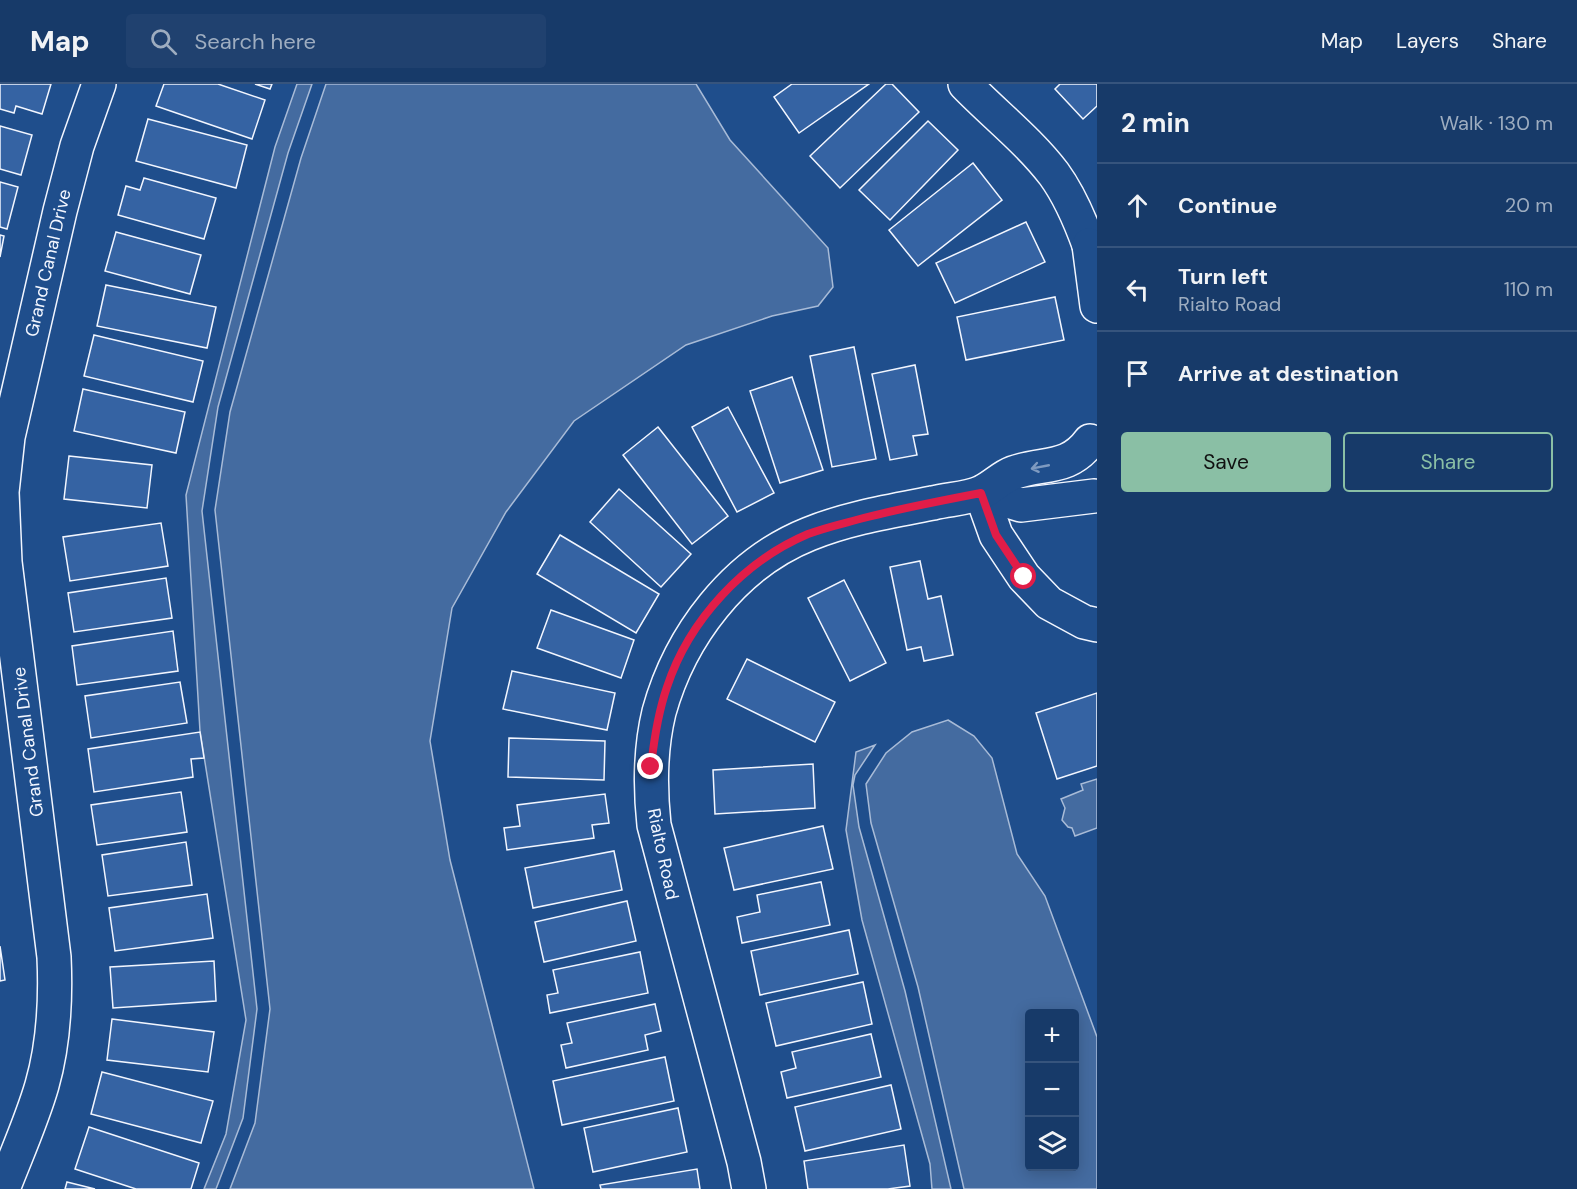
<!DOCTYPE html>
<html lang="en">
<head>
<meta charset="utf-8">
<style>
	body { margin:0; font-family:"DM Sans",sans-serif; background:#20416f; color:#f1f3f6 }
	.controls { position:absolute; right:18px; bottom:18px; display:grid; overflow:hidden; border-radius:6px; box-shadow:0 3px 15px #0003 }
	.controls button { width:54px; height:54px; display:grid; place-items:center; padding:0; border:0; border-bottom:2px solid #36547d; background:#173a69; color:#f1f3f6; font:30px sans-serif }
	.stop { position:absolute; width:18px; height:18px; margin:-14px; border:4px solid #e11d48; border-radius:50%; background:#fff }
	.stop.end { background:#e11d48; border-color:#fff; box-shadow:0 2px 6px #0008 }
	.list { margin:0; padding:0; list-style:none }
	h2 { display:flex; justify-content:space-between; align-items:center; height:78px; margin:0; padding:0 24px; font-size:26px }
	h2 small { font-size:20px; font-weight:400; color:#9eadc0 }
	.list li { display:grid; grid-template-columns:39px 1fr auto; gap:18px; align-items:center; box-sizing:border-box; height:84px; padding:0 24px; border-top:2px solid #36547d }
	.list b { display:block; font-size:22px; white-space:nowrap }
	.list p { margin:0; font-size:20px; white-space:nowrap; color:#9eadc0 }
	.list em { font-size:20px; font-style:normal; color:#9eadc0 }
	.actions { display:flex; gap:12px; padding:18px 24px }
	.actions a { flex:1; padding:14px 0; border:2px solid #8abfa5; border-radius:6px; text-align:center; font-size:21px; color:#8abfa5 }
	.actions .main { background:#8abfa5; color:#111 }
	.icon { flex:none; width:33px; height:33px; fill:none; stroke:currentColor; stroke-width:2; stroke-linecap:round; stroke-linejoin:round }
	.map { position:relative; flex:none; width:1097px; height:1105px; overflow:hidden }
	header { display:flex; align-items:center; gap:36px; box-sizing:border-box; height:84px; padding:0 30px; background:#173a69; border-bottom:2px solid #36547d }
	header strong { font-size:28px }
	nav { display:flex; gap:33px; margin-inline-start:auto; font-size:21px }
	.search { width:420px; height:54px; background:#20416f; display:flex; align-items:center; gap:15px; box-sizing:border-box; padding:0 21px; border-radius:6px; color:#9eadc0; font-size:22px }
	main { display:flex }
	aside { flex:1; background:#173a69 }
	.map>svg:first-child { display:block }
	.water { fill:#446ba0; stroke:#a8bbd7; stroke-width:1.5; fill-rule:evenodd }
	.building { fill:#3563a3; stroke:#f2f6ff; stroke-width:1.5 }
	.lines { fill:none; stroke-linecap:round; stroke-linejoin:round }
	.minor-casing { stroke:#f2f6ff; stroke-width:36 }
	.minor { stroke:#1f4e8c; stroke-width:33 }
	.oneway { stroke:#7e9ac0 }
	.route { stroke:#e11d48; stroke-width:8 }
	.labels { text-anchor:middle; dominant-baseline:central; stroke-width:4.5; stroke-linejoin:round; paint-order:stroke }
	.street-label { font-size:18px; fill:#f2f6ff; stroke:#1f4e8c }
</style>
</head>
<body>
<header>
<strong>Map</strong>
<div class="search"><svg class="icon" aria-label="search" viewBox="0 0 24 24"><circle cx="10" cy="10" r="6"/><path d="M15 15l6 6"/></svg>Search here</div>
<nav><a>Map</a><a>Layers</a><a>Share</a></nav>
</header>
<main>
<div class="map">
<svg width="1097" height="1105" viewBox="0 0 1097 1105">
	<rect width="100%" height="100%" fill="#1f4e8c"/>
	<g class="water">
		<path d="M297 0H312L288 69 218 323 202 427 257 925 243 1034 216 1105H204L226 1050 246 936 200 647 186 411 275 63Z"/>
		<path d="M326 0H696L730 56 828 164 833 203 818 222 772 232 686 261 574 337 506 428 452 524 430 657 450 776 534 1105H230L255 1039 270 925 215 426 230 328 301 74Z"/>
		<path d="M948 636 974 652 992 674 1017 770 1045 812 1097 953V1105H964L918 903 871 739 866 700 886 669 912 648ZM1030 930H1074V1082H1030Z"/>
		<path d="M875 661 855 691 853 701 859 743 905 907 951 1105H932L930 1080 862 836 846 746 856 668Z"/>
		<path d="M1097 695V744L1075 752 1072 744 1068 743 1062 736 1065 724 1061 715 1083 706 1081 700Z"/>
	</g>
	<g class="building">
		<path d="M0 0H51L42 30 16 22 14 29 0 25Z"/>
		<path d="M164 0H218L265 16 252 55 156 22Z"/>
		<path d="M255 0H272L270 5Z"/>
		<path d="M792 0H869L799 49 774 13Z"/>
		<path d="M886 0H892L919 28 840 104 810 72Z"/>
		<path d="M1060 0H1097V22L1083 35 1055 5Z"/>
		<path d="M148 35 247 61 236 104 136 77Z"/>
		<path d="M928 37 958 66 890 136 859 106Z"/>
		<path d="M0 42 32 51 21 91 0 85Z"/>
		<path d="M973 79 1002 116 918 182 889 146Z"/>
		<path d="M144 94 216 114 204 155 118 131 126 102 140 106Z"/>
		<path d="M0 98 18 103 7 145 0 143Z"/>
		<path d="M1026 138 1045 178 955 219 936 179Z"/>
		<path d="M116 148 201 171 190 210 105 187Z"/>
		<path d="M0 151 4 152 0 173Z"/>
		<path d="M106 201 216 223 207 264 97 242Z"/>
		<path d="M1055 213 1064 256 966 276 957 233Z"/>
		<path d="M94 251 203 277 193 318 84 292Z"/>
		<path d="M854 263 876 375 832 383 810 272Z"/>
		<path d="M915 281 928 350 913 352 917 371 890 376 872 290Z"/>
		<path d="M792 293 823 386 780 399 750 307Z"/>
		<path d="M83 305 185 328 176 369 74 347Z"/>
		<path d="M728 323 774 409 737 428 692 343Z"/>
		<path d="M658 343 728 432 692 460 623 371Z"/>
		<path d="M69 372 152 381 147 424 64 415Z"/>
		<path d="M619 405 691 470 661 503 590 438Z"/>
		<path d="M161 439 168 482 70 497 63 453Z"/>
		<path d="M560 451 659 510 636 549 537 490Z"/>
		<path d="M920 477 928 515 941 512 953 571 924 577 921 563 907 566 890 483Z"/>
		<path d="M166 494 172 534 74 548 68 509Z"/>
		<path d="M844 496 886 579 850 597 808 514Z"/>
		<path d="M551 526 634 556 621 594 537 564Z"/>
		<path d="M173 547 178 587 77 601 72 562Z"/>
		<path d="M747 575 835 618 815 658 727 615Z"/>
		<path d="M512 587 615 609 607 646 503 625Z"/>
		<path d="M180 598 187 639 91 654 85 612Z"/>
		<path d="M1097 609V682L1057 695 1036 629Z"/>
		<path d="M200 648 204 674 191 675 193 693 94 708 88 665Z"/>
		<path d="M509 654 605 657 604 696 508 693Z"/>
		<path d="M813 680 815 724 715 730 713 686Z"/>
		<path d="M181 708 187 748 97 761 91 721Z"/>
		<path d="M605 710 609 739 592 741 594 754 507 766 504 744 520 742 517 721Z"/>
		<path d="M823 742 833 785 734 806 724 764Z"/>
		<path d="M186 758 192 801 108 812 102 771Z"/>
		<path d="M614 767 622 806 533 824 525 784Z"/>
		<path d="M821 798 830 841 742 859 737 833 760 828 757 811Z"/>
		<path d="M207 810 213 854 115 867 109 824Z"/>
		<path d="M627 817 636 857 544 878 535 838Z"/>
		<path d="M849 846 858 890 760 911 751 867Z"/>
		<path d="M0 862 5 896 0 897Z"/>
		<path d="M640 868 648 909 550 929 547 911 558 909 553 886Z"/>
		<path d="M214 877 216 917 113 924 110 883Z"/>
		<path d="M863 898 872 940 776 962 766 919Z"/>
		<path d="M655 920 661 947 645 951 648 966 566 984 561 961 572 959 567 939Z"/>
		<path d="M112 935 214 948 208 988 107 976Z"/>
		<path d="M871 950 881 993 787 1014 781 988 796 984 792 968Z"/>
		<path d="M665 973 674 1017 562 1041 553 997Z"/>
		<path d="M102 988 213 1017 201 1059 91 1030Z"/>
		<path d="M891 1001 901 1045 805 1067 795 1023Z"/>
		<path d="M678 1024 687 1068 593 1088 584 1044Z"/>
		<path d="M89 1043 199 1079 191 1105H136L75 1085Z"/>
		<path d="M904 1061 910 1102 888 1105H808L804 1077Z"/>
		<path d="M697 1085 700 1105H601L600 1101Z"/>
		<path d="M67 1098 95 1105H65Z"/>
	</g>
	<g class="lines">
		<defs>
			<g id="minor">
				<path d="M965 0C994 30 1029 57 1054 90 1070 112 1080 136 1089 161"/>
				<path d="M1097 178 1089 161 1097 222"/>
				<path d="M981 409 996 451 1024 493 1049 519 1084 538 1097 541"/>
				<path d="M981 409 1021 421 1094 412"/>
				<path d="M3 1105C16 1071 32 1036 42 1001 54 959 56 916 54 873L5 478 2 408 8 353 60 127 77 62 99 0"/>
				<path d="M749 1105 744 1078 654 741C650 704 650 665 659 628 680 552 734 480 809 450 848 434 892 427 933 419 948 415 968 415 982 408 993 403 1002 393 1013 389 1043 378 1068 387 1090 357"/>
			</g>
		</defs>
		<use href="#minor" class="minor-casing"/>
		<use href="#minor" class="minor"/>
	</g>
	<defs><path id="oneway-shaft" d="M-6 0H5M1.5-3L5.5 0L1.5 3" fill="none" stroke-width="1.6" stroke-linecap="round" stroke-linejoin="round" transform="scale(1.5)"/></defs>
	<use class="oneway" href="#oneway-shaft" transform="translate(1040 383) rotate(169)"/>
	<g class="lines">
		<path class="route" d="M651 683C654 655 658 629 667 603 689 536 744 477 808 450 824 444 841 440 856 436 897 425 939 417 981 409L996 451 1024 493"/>
	</g>
	<g class="labels">
		<g class="street-label">
			<text transform="translate(48 179) rotate(-77)">Grand Canal Drive</text>
			<text transform="translate(28 658) rotate(-97)">Grand Canal Drive</text>
			<text transform="translate(663 770) rotate(78)">Rialto Road</text>
		</g>
	</g>
</svg>
<div class="controls">
<button>+</button>
<button>−</button>
<button><svg class="icon" aria-label="layers" viewBox="0 0 24 24"><path d="M12 4l9 5-9 5-9-5zM3 14l9 5 9-5"/></svg></button>
</div>
<div class="stop" style="left:1024px;top:493px"></div>
<div class="stop end" style="left:651px;top:683px"></div>
</div>
<aside>
<h2>2 min<small>Walk · 130 m</small></h2>
<ul class="list">
<li><svg class="icon" aria-label="ahead" viewBox="0 0 24 24"><path d="M12 20V5M6 11l6-6 6 6"/></svg><div><b>Continue</b></div><em>20 m</em></li>
<li><svg class="icon" aria-label="left" viewBox="0 0 24 24"><path d="M17 20v-9H6M10 6l-5 5 5 5"/></svg><div><b>Turn left</b><p>Rialto Road</p></div><em>110 m</em></li>
<li><svg class="icon" aria-label="arrive" viewBox="0 0 24 24"><path d="M6 21V4h12l-3 4 3 4H6"/></svg><div><b>Arrive at destination</b></div></li>
</ul>
<div class="actions"><a class="main">Save</a><a>Share</a></div>
</aside>
</main>
</body>
</html>
